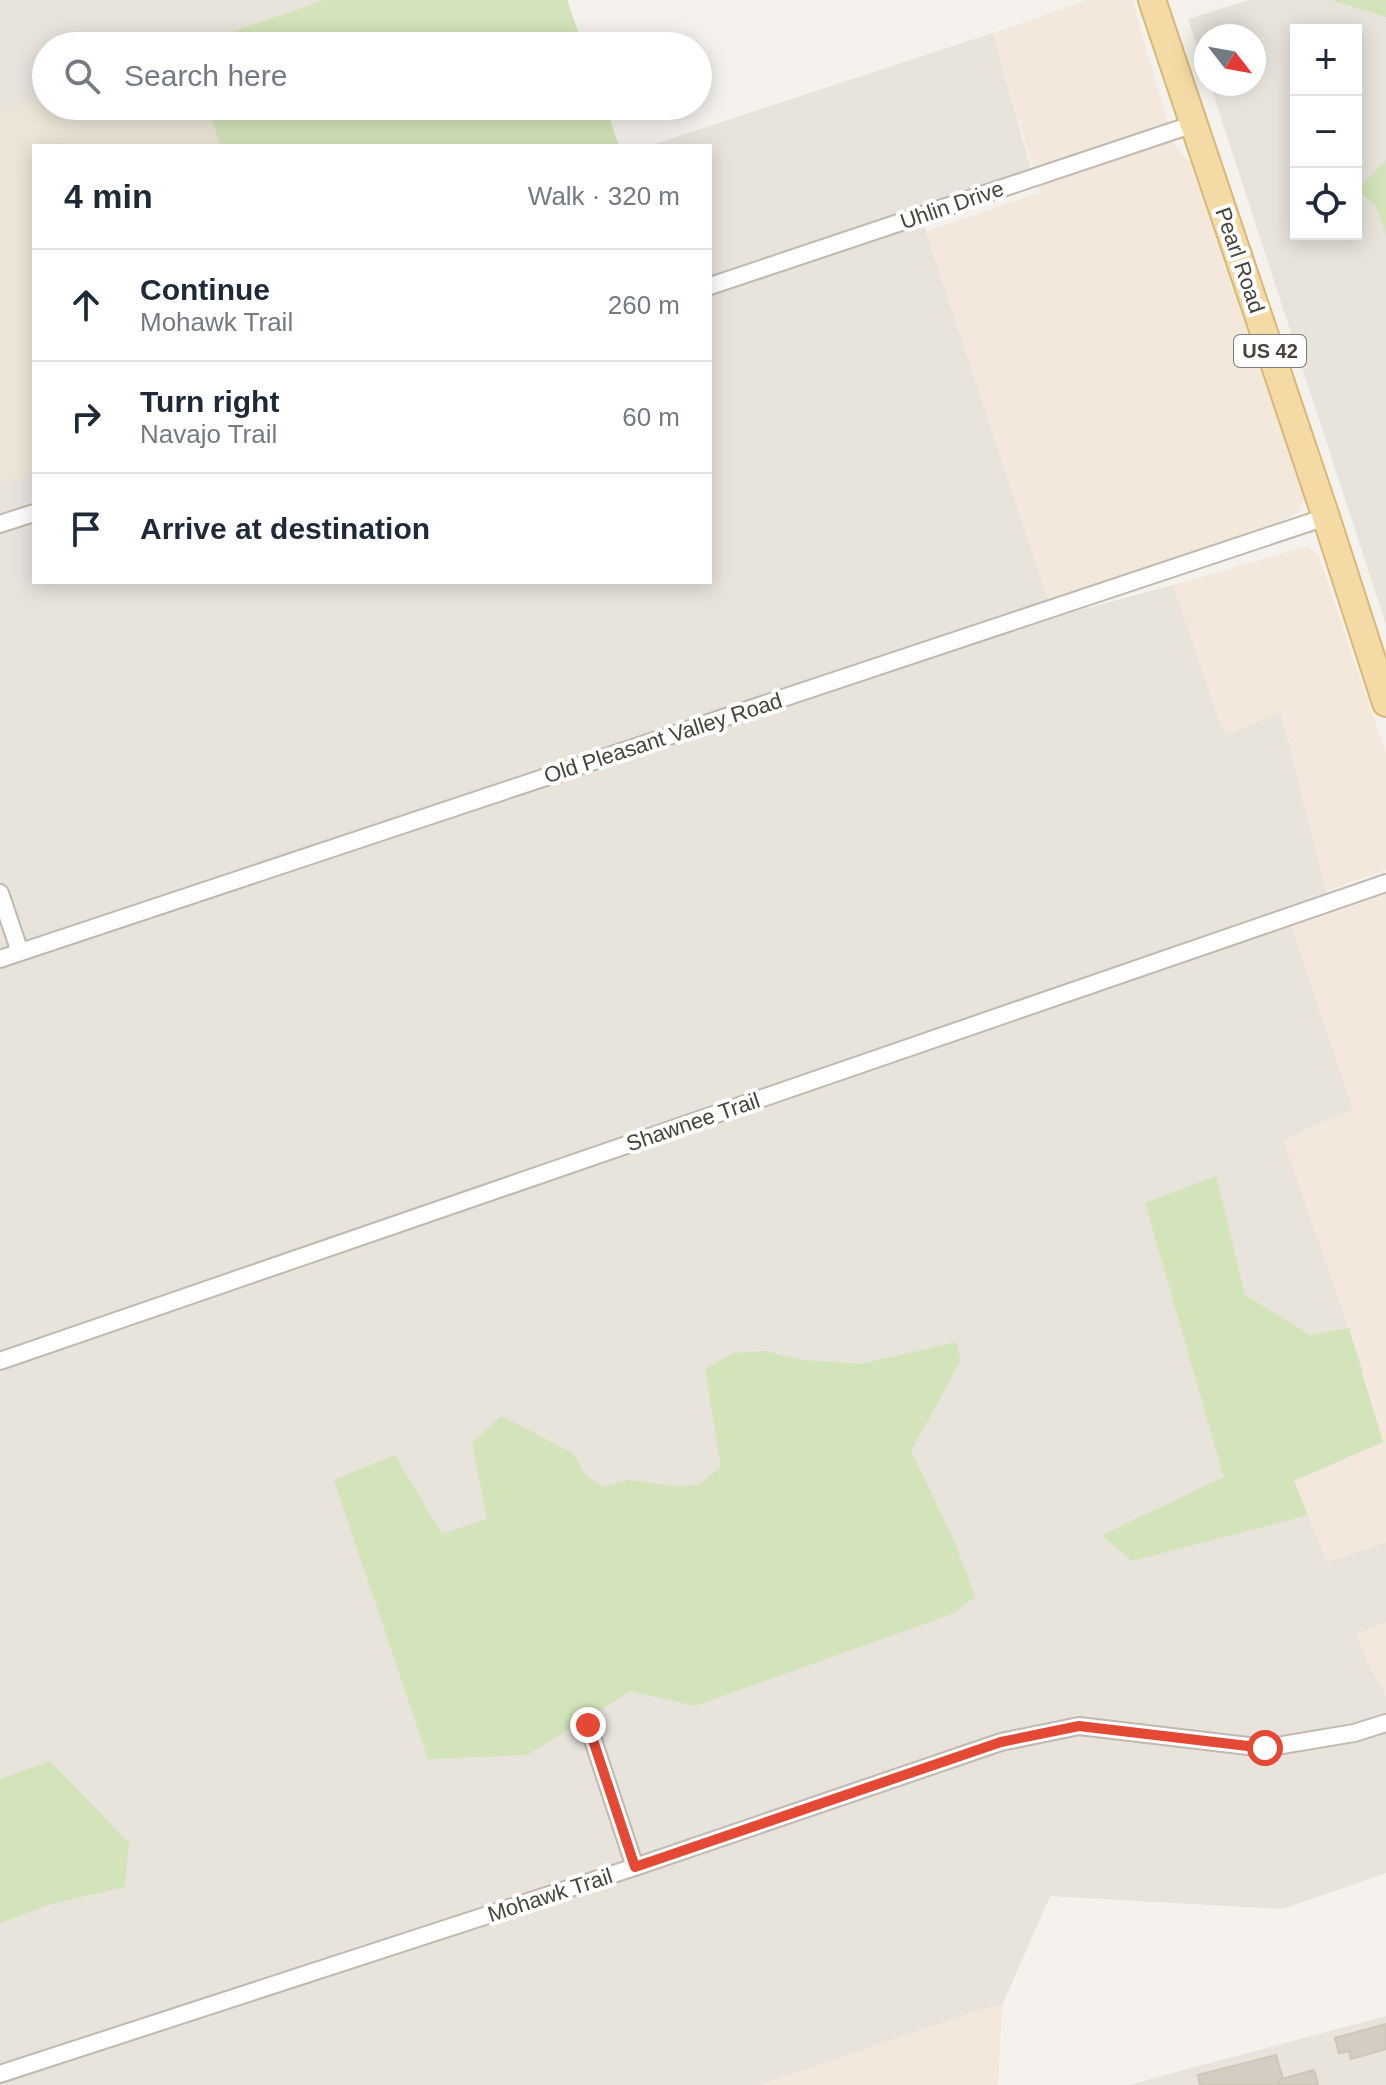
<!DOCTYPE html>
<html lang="en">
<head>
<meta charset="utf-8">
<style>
	body { margin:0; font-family:Helvetica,sans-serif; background:#f6f6f7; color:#1f2937 }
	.controls { position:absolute; right:24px; top:24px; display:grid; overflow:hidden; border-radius:0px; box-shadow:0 4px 20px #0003 }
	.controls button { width:72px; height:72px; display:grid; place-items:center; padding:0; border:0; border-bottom:2px solid #e0e1e3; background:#fff; color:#1f2937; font:40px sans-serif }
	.compass { position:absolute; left:1194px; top:24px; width:72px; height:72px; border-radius:50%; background:#fff; box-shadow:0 4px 20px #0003; rotate:121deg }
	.stop { position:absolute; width:24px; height:24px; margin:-18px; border:6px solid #e34935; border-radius:50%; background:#fff }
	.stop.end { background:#e34935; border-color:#fff; box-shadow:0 2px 8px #0008 }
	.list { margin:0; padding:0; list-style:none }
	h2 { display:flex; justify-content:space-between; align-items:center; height:104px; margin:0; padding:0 32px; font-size:34px }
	h2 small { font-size:26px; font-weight:400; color:#747a83 }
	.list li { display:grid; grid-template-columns:52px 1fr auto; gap:24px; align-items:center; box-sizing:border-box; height:112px; padding:0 32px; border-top:2px solid #e0e1e3 }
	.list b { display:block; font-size:30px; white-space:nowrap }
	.list p { margin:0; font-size:26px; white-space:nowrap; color:#747a83 }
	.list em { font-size:26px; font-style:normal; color:#747a83 }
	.icon { flex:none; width:44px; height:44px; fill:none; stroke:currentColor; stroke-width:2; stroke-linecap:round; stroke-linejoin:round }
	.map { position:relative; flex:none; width:1386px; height:2085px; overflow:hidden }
	.search { position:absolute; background:#fff; box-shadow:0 4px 20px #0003; left:32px; top:32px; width:680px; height:88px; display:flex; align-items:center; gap:20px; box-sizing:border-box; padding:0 28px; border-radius:44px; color:#747a83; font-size:30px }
	.panel { position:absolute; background:#fff; box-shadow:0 4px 20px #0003; left:32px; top:144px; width:680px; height:440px; border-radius:0px }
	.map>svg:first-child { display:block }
	.residential { fill:#e8e3db; fill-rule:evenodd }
	.commercial { fill:#f3e8db }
	.education { fill:#ece6d8 }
	.green { fill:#d3e4ba }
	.building { fill:#d5cdc3; stroke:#cfc5b7; stroke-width:2 }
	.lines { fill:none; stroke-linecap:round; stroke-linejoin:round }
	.minor-casing { stroke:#bfb9b0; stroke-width:20 }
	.primary-casing { stroke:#d8b777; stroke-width:30 }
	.minor { stroke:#fff; stroke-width:16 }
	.primary { stroke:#f4dba6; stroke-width:26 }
	.route { stroke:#e34935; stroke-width:10 }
	.labels { text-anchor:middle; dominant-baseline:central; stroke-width:8; stroke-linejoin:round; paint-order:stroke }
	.shield { fill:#fff; stroke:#7f7b76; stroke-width:2 }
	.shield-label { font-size:20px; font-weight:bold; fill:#48433b }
	.street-label { font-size:22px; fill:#48433b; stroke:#fff }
</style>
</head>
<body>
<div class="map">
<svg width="1386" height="2085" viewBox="0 0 1386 2085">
	<rect width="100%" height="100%" fill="#f5f2ed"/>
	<g class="residential">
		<path d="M0 0H567L583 46H46V106H605L619 146H34V582H710V146H648L993 33 1032 172 919 210 1054 617 1173 585 1225 736 1281 712 1331 910 1291 925 1353 1109 1284 1140 1364 1372 1294 1482 1327 1562 1386 1542V1623L1356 1634 1368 1663 1386 1696V1873L1283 1909 1050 1896 1002 2006 985 2008 761 2085H0Z"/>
		<path d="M1249 0H1386V625L1210 84H1254V36H1206V73L1188 19ZM1296 30H1356V234H1296Z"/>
		<path d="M1386 2016V2085H1129L1154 2078Z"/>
	</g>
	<g class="commercial">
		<path d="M1087 0H1132L1175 147 1190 162 1304 499 1299 512 1271 527 1168 573 1054 618 927 231 1040 192 993 33Z"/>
		<path d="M1308 546 1319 557 1386 754V870L1326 891 1282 712 1225 736 1173 585Z"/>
		<path d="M1386 891V1542L1327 1562 1294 1481 1382 1441 1364 1372 1283 1140 1353 1109 1291 925Z"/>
		<path d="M1386 1623V1696L1368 1663 1356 1634Z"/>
		<path d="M1002 2006 998 2085H761L985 2008Z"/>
	</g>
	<path class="education" d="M46 96V106H207L221 146H34V473L0 484V112Z"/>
	<g class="green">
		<path d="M325 0H567L583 46H190Z"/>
		<path d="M1331 0H1386V17Z"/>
		<path d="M207 106H605L619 146H221Z"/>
		<path d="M1386 160V234L1376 206 1357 190Z"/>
		<path d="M1216 1176 1245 1295 1310 1335 1349 1328 1383 1442 1294 1481 1308 1515 1132 1561 1102 1535 1224 1477 1145 1203Z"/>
		<path d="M956 1342 961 1360 911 1451 953 1538 975 1597 952 1614 695 1706 631 1691 527 1755 428 1759 334 1480 395 1455 442 1534 487 1519 472 1443 501 1416 573 1453 584 1473 602 1487 628 1480 673 1486 698 1485 721 1467 705 1369 733 1353 765 1351 802 1360 861 1364Z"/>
		<path d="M50 1761 129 1843 125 1887 51 1904 0 1923V1779Z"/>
	</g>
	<g class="building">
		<path d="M1386 2024V2049L1351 2059 1349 2051 1339 2053 1335 2038Z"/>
		<path d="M1276 2055 1283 2079 1278 2080 1279 2085H1200L1198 2075Z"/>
		<path d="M1314 2070 1318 2085H1279L1278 2080Z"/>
	</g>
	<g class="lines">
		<defs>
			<g id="minor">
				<path d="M710 286 1194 124"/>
				<path d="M0 524 34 513"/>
				<path d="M0 893 20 952"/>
				<path d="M0 959 1326 517"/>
				<path d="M0 1361 1386 883"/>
				<path d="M588 1725 635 1867"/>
				<path d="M0 2074 635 1867 1001 1742 1079 1726 1265 1748 1354 1733 1386 1723"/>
			</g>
			<path id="primary" d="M1152 0 1326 517 1386 703"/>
		</defs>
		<use href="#minor" class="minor-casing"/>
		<use href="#primary" class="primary-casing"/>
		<use href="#minor" class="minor"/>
		<use href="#primary" class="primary"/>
	</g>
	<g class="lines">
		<path class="route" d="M588 1725 635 1867 1001 1742 1079 1726 1265 1748"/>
	</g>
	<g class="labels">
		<rect class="shield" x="1234" y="335" width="72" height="32" rx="6"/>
		<g class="shield-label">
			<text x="1270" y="351">US 42</text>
		</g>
		<g class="street-label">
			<text transform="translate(952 205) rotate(-19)">Uhlin Drive</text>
			<text transform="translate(1240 260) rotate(71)">Pearl Road</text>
			<text transform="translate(663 738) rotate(-18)">Old Pleasant Valley Road</text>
			<text transform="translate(693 1122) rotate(-19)">Shawnee Trail</text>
			<text transform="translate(550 1895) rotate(-18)">Mohawk Trail</text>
		</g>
	</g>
</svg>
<div class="controls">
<button>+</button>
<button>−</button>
<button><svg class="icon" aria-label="locate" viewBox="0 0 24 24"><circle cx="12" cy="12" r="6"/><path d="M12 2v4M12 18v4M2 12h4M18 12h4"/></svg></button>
</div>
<svg class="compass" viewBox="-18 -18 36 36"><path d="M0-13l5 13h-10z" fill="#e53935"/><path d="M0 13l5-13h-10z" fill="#747a83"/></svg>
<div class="stop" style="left:1265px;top:1748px"></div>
<div class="stop end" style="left:588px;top:1725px"></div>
<div class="search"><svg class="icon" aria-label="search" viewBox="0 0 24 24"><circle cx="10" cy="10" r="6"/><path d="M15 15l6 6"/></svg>Search here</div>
<section class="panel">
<h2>4 min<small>Walk · 320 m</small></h2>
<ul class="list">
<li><svg class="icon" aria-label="ahead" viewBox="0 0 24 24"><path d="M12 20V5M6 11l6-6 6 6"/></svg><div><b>Continue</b><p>Mohawk Trail</p></div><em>260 m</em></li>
<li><svg class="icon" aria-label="right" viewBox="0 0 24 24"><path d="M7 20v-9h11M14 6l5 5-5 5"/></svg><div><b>Turn right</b><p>Navajo Trail</p></div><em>60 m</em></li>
<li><svg class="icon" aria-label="arrive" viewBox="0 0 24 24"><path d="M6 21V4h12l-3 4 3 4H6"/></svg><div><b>Arrive at destination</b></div></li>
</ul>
</section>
</div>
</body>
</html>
